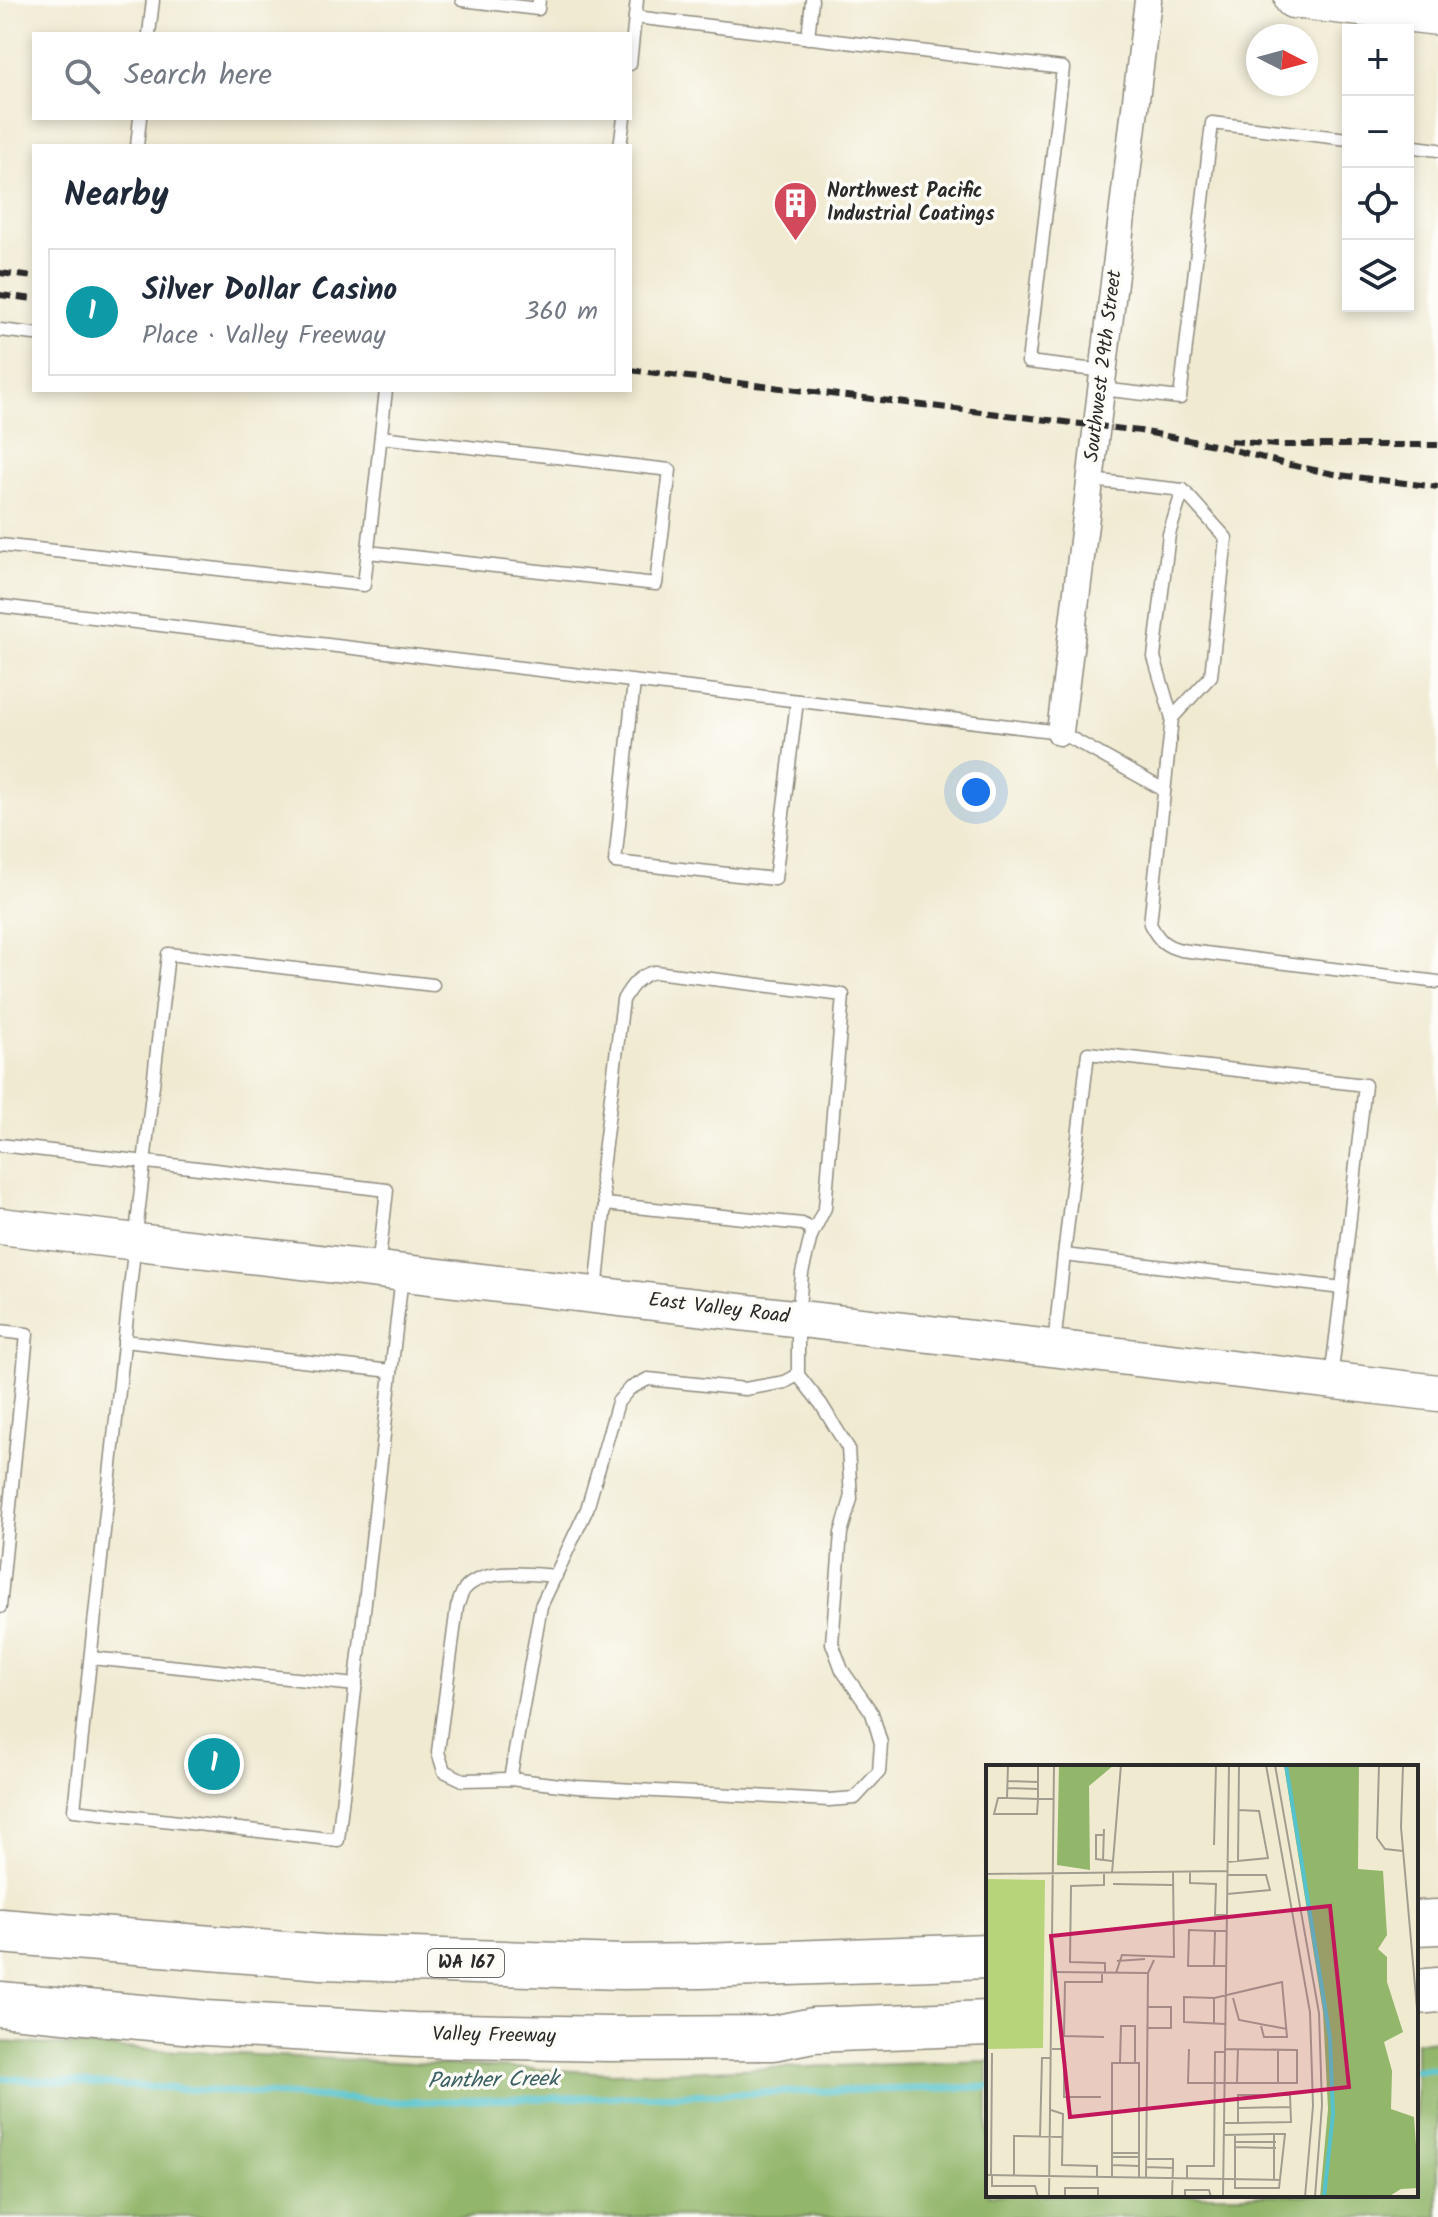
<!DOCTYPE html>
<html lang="en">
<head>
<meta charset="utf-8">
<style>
	body { margin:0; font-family:Kalam,sans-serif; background:#f2f2f3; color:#1f2937 }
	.controls { position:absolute; right:24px; top:24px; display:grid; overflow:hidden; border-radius:0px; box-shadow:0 4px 12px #0003 }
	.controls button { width:72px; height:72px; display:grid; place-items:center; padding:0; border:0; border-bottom:2px solid #e0e1e3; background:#fff; color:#1f2937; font:40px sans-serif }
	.compass { position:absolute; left:1246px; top:24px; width:72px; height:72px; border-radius:50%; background:#fff; box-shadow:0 4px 12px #0003; rotate:96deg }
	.you { position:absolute; left:976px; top:792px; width:28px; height:28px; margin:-20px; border:6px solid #fff; border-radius:50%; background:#1a73e8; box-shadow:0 0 0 12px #1a73e833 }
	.badge { display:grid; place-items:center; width:52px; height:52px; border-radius:50%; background:#d93025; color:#fff; font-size:26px; font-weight:700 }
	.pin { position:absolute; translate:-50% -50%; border:4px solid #fff; box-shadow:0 2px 8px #0006 }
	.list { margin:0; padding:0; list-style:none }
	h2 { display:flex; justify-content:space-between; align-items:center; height:104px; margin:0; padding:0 32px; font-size:34px }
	h2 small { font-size:26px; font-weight:400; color:#747a83 }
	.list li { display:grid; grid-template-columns:52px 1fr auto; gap:24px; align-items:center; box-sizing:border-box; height:128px; margin:0 16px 16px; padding:0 16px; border:2px solid #e0e1e3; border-radius:0px }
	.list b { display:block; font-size:30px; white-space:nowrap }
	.list p { margin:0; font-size:26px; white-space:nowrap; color:#747a83 }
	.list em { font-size:26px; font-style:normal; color:#747a83 }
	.icon { flex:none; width:44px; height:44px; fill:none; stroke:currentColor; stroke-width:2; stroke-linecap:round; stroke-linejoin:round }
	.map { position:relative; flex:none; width:1438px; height:2217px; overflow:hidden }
	.search { position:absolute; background:#fff; box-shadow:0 4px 12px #0003; left:32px; top:32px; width:600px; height:88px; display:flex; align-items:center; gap:20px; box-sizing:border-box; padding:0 28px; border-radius:0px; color:#747a83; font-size:30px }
	.panel { position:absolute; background:#fff; box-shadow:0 4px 12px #0003; left:32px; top:144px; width:600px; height:248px; border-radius:0px }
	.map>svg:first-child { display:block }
	.forest { fill:#92b66a; stroke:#5e704a; stroke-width:2 }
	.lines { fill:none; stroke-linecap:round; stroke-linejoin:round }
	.stream { stroke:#55c2cc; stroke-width:7 }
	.lane-casing { stroke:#8e8a7e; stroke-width:15 }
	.street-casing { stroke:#8e8a7e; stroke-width:29 }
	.secondary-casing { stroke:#8e8a7e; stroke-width:39 }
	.highway-casing { stroke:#8e8a7e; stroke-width:47 }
	.lane { stroke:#fff; stroke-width:12 }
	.street { stroke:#fff; stroke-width:26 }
	.secondary { stroke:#fff; stroke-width:36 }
	.highway { stroke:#fff; stroke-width:44 }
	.rail { stroke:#2b2b2b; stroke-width:6; stroke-dasharray:12 6; stroke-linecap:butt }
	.labels { text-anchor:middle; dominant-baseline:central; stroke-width:7; stroke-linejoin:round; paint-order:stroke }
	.shield { fill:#fdfcf7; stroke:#6a6a68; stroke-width:2 }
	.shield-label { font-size:18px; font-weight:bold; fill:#2b2b2b }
	.poi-label { font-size:20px; font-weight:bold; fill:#2b2b2b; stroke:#fdfcf7; text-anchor:start }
	.street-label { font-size:20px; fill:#2b2b2b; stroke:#fdfcf7 }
	.water-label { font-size:22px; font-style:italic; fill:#3a6063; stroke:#fdfcf7 }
	.inset-river { fill:none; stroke:#55c2cc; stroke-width:4 }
	.inset-road { fill:none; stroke:#a19e8f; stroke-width:2 }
	.view { fill:#c2185b; fill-opacity:0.15; stroke:#c2185b; stroke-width:4 }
	.inset-edge { fill:none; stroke:#2b2b2b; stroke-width:4 }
</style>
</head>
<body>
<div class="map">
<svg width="1438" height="2217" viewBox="0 0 1438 2217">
	<rect width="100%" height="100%" fill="#fdfcf7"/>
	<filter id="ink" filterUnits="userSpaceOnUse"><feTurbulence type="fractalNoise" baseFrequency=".0125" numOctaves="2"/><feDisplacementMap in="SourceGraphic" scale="16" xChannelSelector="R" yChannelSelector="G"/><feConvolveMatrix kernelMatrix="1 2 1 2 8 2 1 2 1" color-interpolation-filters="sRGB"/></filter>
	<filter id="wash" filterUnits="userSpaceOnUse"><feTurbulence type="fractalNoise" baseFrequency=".006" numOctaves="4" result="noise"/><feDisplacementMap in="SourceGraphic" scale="32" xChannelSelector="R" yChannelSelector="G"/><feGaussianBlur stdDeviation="1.8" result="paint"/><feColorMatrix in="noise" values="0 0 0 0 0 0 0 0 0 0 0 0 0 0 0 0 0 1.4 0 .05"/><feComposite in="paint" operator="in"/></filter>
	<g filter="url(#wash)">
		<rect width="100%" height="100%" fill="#f0ead1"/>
		<path class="forest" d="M1438 2040V2217H0V2042L613 2073 988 2061V2195H1416V2042Z"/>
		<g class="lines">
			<g class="stream">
				<path d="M1416 2070 1438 2069"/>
				<path d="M0 2078 400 2102 988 2087"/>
			</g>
		</g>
	</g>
	<g filter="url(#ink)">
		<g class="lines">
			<defs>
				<g id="lane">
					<path d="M462 0 538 9 539 0"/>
					<path d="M635 17 637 0"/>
					<path d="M149 34 153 0"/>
					<path d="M808 38 812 0"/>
					<path d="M630 64 635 17 1063 68 1028 362 1104 371"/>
					<path d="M137 146 140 118"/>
					<path d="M620 146 624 118"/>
					<path d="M1408 146 1438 150"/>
					<path d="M0 330 34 334"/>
					<path d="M1101 389 1180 398 1212 123 1348 139"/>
					<path d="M1090 480 1183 490 1226 538 1211 676 1172 718 1150 924C1158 939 1164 946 1181 950L1438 982"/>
					<path d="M0 545 364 585 386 390"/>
					<path d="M368 552 656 584 670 470 381 437"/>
					<path d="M0 606 1060 732 1164 790"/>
					<path d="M634 682 615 862 775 879 797 701"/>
					<path d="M1172 718 1154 657 1169 534 1183 490"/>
					<path d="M0 1145 387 1190 378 1268"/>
					<path d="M1064 1255 1088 1053 1365 1085 1342 1288"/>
					<path d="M402 1276 338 1840 74 1810 135 1242 168 954 433 985"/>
					<path d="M596 1292 605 1204 601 1176 623 1000C631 986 639 975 655 972L843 995 825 1208 811 1236"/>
					<path d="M0 1331 27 1334 0 1607"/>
					<path d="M124 1341 391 1371"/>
					<path d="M1054 1345 1064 1255 1342 1288 1331 1379"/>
					<path d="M556 1576C530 1574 482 1567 464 1590 461 1594 459 1602 457 1607L438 1752 444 1771 463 1780 510 1779 577 1787 829 1800 855 1798 879 1772 881 1743 872 1713 842 1670 832 1643 841 1533 851 1499 848 1448 821 1404 798 1375V1319L802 1273 811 1236 810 1228 802 1224 605 1204"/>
					<path d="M91 1658 356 1685"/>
					<path d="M510 1779 541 1606 587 1509 618 1402 629 1389 648 1379 745 1389 785 1382 798 1375"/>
				</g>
				<path id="street" d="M1060 732 1148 0"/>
				<g id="secondary">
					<path d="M1293 0 1438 17"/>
					<path d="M0 1226 1438 1393"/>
				</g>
				<g id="highway">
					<path d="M1416 1923 1438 1922"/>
					<path d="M0 1931 322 1957 622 1967 701 1966 988 1956"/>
					<path d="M1416 1992 1438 1990"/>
					<path d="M0 2004 205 2023 414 2035 608 2039 773 2038 813 2030 988 2023"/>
				</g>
			</defs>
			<use href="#lane" class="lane-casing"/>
			<use href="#street" class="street-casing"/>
			<use href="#secondary" class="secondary-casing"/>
			<use href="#highway" class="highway-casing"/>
			<use href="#lane" class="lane"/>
			<use href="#street" class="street"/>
			<use href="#secondary" class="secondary"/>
			<use href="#highway" class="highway"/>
			<g class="rail">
				<path d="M0 273 34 277"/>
				<path d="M0 295 34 299"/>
				<path d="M630 370 1140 431 1219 446 1290 465 1339 475 1438 487"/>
				<path d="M1230 441 1276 445H1438"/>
			</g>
		</g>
	</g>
	<defs>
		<symbol id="building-pin" viewBox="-11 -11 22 30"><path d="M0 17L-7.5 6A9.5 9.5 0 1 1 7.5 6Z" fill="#d1495b" stroke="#fdfcf7"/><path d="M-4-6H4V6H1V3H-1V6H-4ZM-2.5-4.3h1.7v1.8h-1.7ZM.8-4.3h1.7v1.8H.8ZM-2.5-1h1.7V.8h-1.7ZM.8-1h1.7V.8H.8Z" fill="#fff"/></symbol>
	</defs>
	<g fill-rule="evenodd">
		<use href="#building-pin" x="770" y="178" width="51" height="69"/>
	</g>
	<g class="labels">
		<rect class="shield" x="428" y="1949" width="76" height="28" rx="6"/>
		<g class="shield-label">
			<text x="466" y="1963">WA 167</text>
		</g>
		<g class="poi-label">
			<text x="827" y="192">Northwest Pacific<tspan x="827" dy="23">Industrial Coatings</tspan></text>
		</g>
		<g class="street-label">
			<text transform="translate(1104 366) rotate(-83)">Southwest 29th Street</text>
			<text transform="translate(719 1309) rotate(7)">East Valley Road</text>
			<text transform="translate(494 2036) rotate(1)">Valley Freeway</text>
		</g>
		<g class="water-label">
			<text transform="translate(493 2081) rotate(-1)">Panther Creek</text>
		</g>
	</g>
	<g transform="translate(986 1765)">
		<rect width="432" height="432" fill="#f0ead1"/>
		<path d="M0 114 59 115 57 283 0 284Z" fill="#b8d47a"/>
		<path d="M73 0H128L103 21 104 105 71 100ZM298 0H373L372 104 397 106 401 170 392 184 401 192V217L417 267 398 277 406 306 405 344 428 352 432 409V423L415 424 402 432H334L342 344 337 247Z" fill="#92b66a"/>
		<path class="inset-river" d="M300 0 344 273 347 349 338 432"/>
		<path class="inset-road" d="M52 0V34L51 49H8L12 33H21L52 34H67M280 0 324 247 327 341 319 432M289 0 333 248 336 340 329 432M393 0 391 73 399 84 417 86M417 0 415 62 432 255M22 16 52 17M21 23 52 24M21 33 22 0M118 70H110V94L126 96M228 80 230 0M117 95 118 64M241 97 282 93 273 46 253 45M252 97 253 0M204 107V118L230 119 229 150H241M118 108V120L85 121 84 197 119 198V208M126 108 135 0M0 109 241 106M241 110H280L284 125 241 129M127 119 187 120M131 196 159 194M228 201H202L203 165 229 166M240 201H228L229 166H240M67 207 162 208M116 208V217H79L78 271 118 272M130 208 136 190 188 192 187 107M229 233 198 232V257L239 259M247 233 253 255 301 264M228 259V233L296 217 301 272H278L275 261M162 263H185V242H162M66 284H78V332H115M203 284 202 318H311V285L239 284M292 284V318M134 298 135 261H149V298M251 318 252 284M252 343 304 342M65 345 77 349 76 400 111 401V412M238 358H252L305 357 304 330H252V358M238 370 288 369V415M249 370V423H293L299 369H288M54 372 56 293H64M249 377H290M249 382 290 383M126 388H153M126 392H153V413M126 400 153 401M160 402 187 403V394H160M0 410 294 415M5 410 6 288M6 410V421H49L52 432M28 411V371L77 372M126 412V298H153V392M160 413 162 208 168 195M201 414V401H228L229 287H239M63 432 68 0M79 432V423H112V432M186 432 187 403M199 432V425H223L225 432M237 432 243 0"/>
		<path class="view" d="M344 141 363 322 84 352 65 171Z"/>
		<rect width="432" height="432" class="inset-edge"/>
	</g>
</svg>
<div class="controls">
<button>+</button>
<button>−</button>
<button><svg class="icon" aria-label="locate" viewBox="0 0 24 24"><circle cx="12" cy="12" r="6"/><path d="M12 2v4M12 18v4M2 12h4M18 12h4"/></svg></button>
<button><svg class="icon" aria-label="layers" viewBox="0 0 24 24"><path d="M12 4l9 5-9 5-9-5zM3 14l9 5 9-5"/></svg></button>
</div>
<svg class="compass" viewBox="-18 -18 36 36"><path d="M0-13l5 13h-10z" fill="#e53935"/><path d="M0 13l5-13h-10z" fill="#747a83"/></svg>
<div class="you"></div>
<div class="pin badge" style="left:214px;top:1764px;background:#0f9aa8">1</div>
<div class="search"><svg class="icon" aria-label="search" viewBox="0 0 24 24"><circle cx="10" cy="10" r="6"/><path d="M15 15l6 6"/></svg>Search here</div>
<section class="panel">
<h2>Nearby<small></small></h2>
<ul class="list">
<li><span class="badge" style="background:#0f9aa8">1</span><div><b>Silver Dollar Casino</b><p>Place · Valley Freeway</p></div><em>360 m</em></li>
</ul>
</section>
</div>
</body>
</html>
